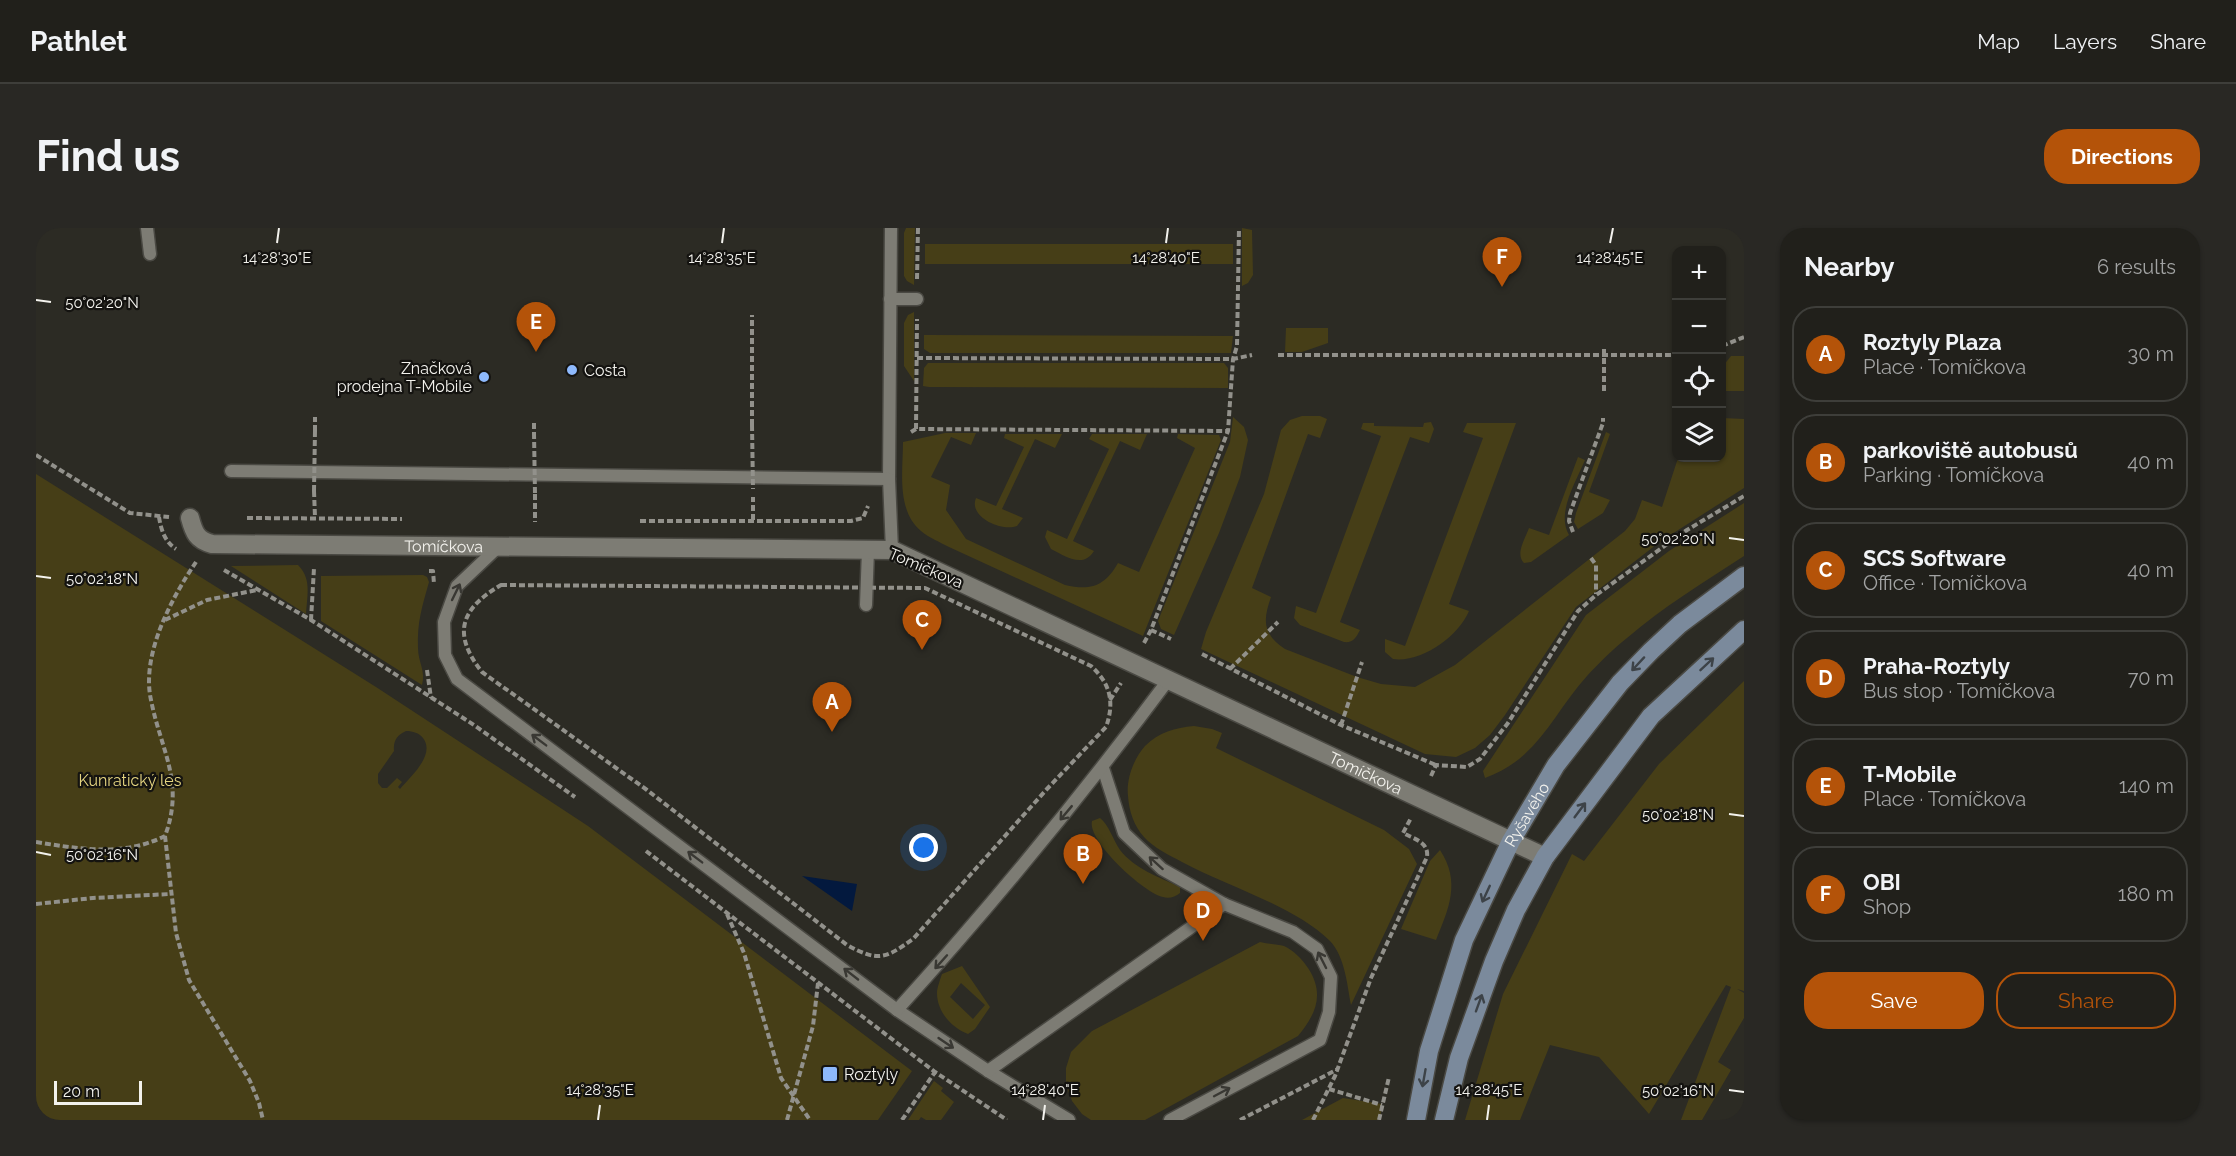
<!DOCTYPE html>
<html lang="en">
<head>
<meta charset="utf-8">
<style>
	body { margin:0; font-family:Raleway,sans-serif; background:#292824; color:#f1f3f6 }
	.controls { position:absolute; right:18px; top:18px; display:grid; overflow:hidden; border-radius:12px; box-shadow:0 2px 4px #0004 }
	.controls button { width:54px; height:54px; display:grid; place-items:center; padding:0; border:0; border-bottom:2px solid #3e3e3a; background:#21201b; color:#f1f3f6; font:30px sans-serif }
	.scale { position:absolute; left:18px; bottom:15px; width:88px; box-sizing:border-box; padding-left:6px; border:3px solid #f3f2ed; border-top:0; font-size:16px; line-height:21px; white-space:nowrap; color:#f3f2ed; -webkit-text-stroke:4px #141310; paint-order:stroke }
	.you { position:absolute; left:888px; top:620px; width:21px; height:21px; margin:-15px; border:4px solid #fff; border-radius:50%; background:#1a73e8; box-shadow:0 0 0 9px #1a73e833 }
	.badge { display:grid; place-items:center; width:39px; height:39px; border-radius:50%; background:#b45309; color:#fff; font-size:20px; font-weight:700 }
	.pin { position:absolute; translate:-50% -50px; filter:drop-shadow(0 2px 3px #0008) }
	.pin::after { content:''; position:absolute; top:32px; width:21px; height:18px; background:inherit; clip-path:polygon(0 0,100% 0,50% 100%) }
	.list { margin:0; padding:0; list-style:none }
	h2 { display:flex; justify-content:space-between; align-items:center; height:78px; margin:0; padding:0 24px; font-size:26px }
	h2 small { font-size:20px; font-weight:400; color:#a2a3a3 }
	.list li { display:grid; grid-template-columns:39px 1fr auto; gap:18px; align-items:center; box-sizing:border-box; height:96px; margin:0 12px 12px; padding:0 12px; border:2px solid #3e3e3a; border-radius:24px }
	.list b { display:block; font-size:22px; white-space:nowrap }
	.list p { margin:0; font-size:20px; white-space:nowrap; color:#a2a3a3 }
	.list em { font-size:20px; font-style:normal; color:#a2a3a3 }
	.actions { display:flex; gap:12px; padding:18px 24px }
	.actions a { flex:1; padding:14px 0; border:2px solid #b45309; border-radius:24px; text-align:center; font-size:21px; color:#b45309 }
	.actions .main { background:#b45309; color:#fff }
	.icon { flex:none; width:33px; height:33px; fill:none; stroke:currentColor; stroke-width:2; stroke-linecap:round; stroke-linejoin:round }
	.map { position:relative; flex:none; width:1708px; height:892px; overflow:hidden; border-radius:24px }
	header { display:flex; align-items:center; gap:36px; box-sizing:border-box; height:84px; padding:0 30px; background:#21201b; border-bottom:2px solid #3e3e3a }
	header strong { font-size:28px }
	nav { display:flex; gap:33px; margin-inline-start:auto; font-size:21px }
	.intro { display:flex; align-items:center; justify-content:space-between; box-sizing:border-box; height:144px; padding:0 36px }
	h1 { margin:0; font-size:42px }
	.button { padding:15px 27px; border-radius:24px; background:#b45309; color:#fff; font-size:21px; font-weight:700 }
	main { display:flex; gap:36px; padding:0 36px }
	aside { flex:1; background:#21201b; border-radius:24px; box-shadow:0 2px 4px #0004 }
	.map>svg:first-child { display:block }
	.green { fill:#463e17; fill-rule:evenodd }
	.water { fill:#03193e }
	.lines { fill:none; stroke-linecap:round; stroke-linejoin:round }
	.lane-casing { stroke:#4a4943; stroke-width:15 }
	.street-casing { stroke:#4a4943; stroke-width:21 }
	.secondary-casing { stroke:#4a4943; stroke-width:21 }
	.path { stroke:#92918b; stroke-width:4; stroke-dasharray:6 3; stroke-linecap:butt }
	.lane { stroke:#7d7c74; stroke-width:12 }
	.street { stroke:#7d7c74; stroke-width:18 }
	.secondary { stroke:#7b8a9c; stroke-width:18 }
	.path-bridge { stroke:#92918b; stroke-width:4; stroke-dasharray:6 3; stroke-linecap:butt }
	.oneway { stroke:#393833 }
	.oneway2 { stroke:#3d4348 }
	.ticks { fill:none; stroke:#f3f2ed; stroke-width:2 }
	.poi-dot { fill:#8eb9fc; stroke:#141310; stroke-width:2 }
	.labels { text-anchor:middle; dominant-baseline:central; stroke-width:4.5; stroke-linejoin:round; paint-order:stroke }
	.poi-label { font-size:16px; fill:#f3f2ed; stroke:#141310; text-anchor:start }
	.street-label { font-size:16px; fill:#f3f2ed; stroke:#141310 }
	.park-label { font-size:16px; fill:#e5d580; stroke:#141310 }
	.ticks-label { font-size:15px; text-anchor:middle; fill:#f3f2ed; stroke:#141310; stroke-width:4.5; stroke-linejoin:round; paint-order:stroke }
</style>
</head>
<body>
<header>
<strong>Pathlet</strong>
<nav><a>Map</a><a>Layers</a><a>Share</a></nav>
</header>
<div class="intro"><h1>Find us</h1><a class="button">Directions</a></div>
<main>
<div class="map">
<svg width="1708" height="892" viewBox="0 0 1708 892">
	<rect width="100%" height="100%" fill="#2c2b24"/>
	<g class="green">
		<path d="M870 0H879L878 57 871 53 868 48V5Z"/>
		<path d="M1206 0 1216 2 1217 47 1212 55 1206 58Z"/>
		<rect x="889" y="16" width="308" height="20"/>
		<path d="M878 84V153L868 138V95L872 87Z"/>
		<path d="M1250 100H1292V115L1266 124H1249Z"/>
		<path d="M888 107 1197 108 1195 125H894L888 121Z"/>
		<path d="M1695 128H1708V163H1687V138Z"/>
		<path d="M892 135H1188L1192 140V160L893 159 887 158 888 140Z"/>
		<path d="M1266 188H1284L1291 191 1284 210 1272 206 1216 360 1235 369C1227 392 1226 406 1249 421L1321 449 1345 456 1379 459 1419 437 1589 303 1599 291 1606 272 1626 279 1642 230H1686V190L1708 191V260L1625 313 1540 379 1469 487 1454 507 1439 520 1420 529 1389 526 1165 421 1170 404 1228 266 1245 202 1254 192Z"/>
		<path d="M1197 189 1208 199 1212 212 1204 249 1183 305 1138 407 1125 401 1122 393 1194 214Z"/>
		<path d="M1395 194 1398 201 1393 215 1374 209 1304 394 1324 402C1320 410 1317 415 1308 414L1264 397 1258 390 1260 378 1280 385 1345 208 1325 201 1327 195H1338V198L1387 199 1388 195Z"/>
		<path d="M1431 195H1480L1413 376 1433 383C1422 409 1385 435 1357 431L1349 424V411L1369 418 1447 210 1427 204Z"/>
		<path d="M1570 204 1574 206 1553 264 1574 272 1567 285 1542 301 1538 294 1540 285Z"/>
		<path d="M909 205H940L935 217 915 209 895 249 914 257 910 282 930 311 1029 357C1055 363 1069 358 1082 335L1103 344 1159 220 1141 210 1142 206 1183 207 1185 212 1107 408 913 319C904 314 893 310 885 303 860 282 867 243 867 214Z"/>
		<path d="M969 206H1026L1019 220 999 211 966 281 987 290 981 298C966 304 932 289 940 270L960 278 988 219 968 210Z"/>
		<path d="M1056 206H1111L1104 222 1084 213 1037 313 1058 323C1047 341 1029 328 1015 321L1009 309 1011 302 1031 311 1073 221 1053 211Z"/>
		<path d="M1542 229 1549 232C1540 254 1520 285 1533 307L1495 334 1488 335C1479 326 1489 311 1493 300L1513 307Z"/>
		<path d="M0 246 340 459 552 598 876 843 842 892H0ZM370 503C377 503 383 505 387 510 400 527 374 549 364 561L362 559 366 554 361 550 351 560H346L342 555V546L358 523C357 513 361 507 370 503Z"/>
		<path d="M1708 275V328C1668 354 1627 379 1591 410 1577 421 1563 435 1551 448 1516 487 1502 531 1449 550L1447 543 1550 387 1633 323Z"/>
		<path d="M262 337C276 351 271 367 270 386L195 338Z"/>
		<path d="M387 347 391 349 393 354C386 379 381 394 382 420 382 434 390 443 386 457L285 393V348Z"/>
		<path d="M1708 453V763L1701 761 1708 765V790L1682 834 1695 842 1666 892H1645L1695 759 1690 757 1613 886 1563 829 1514 817 1484 892H1429L1467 766 1536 626 1548 633 1623 536Z"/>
		<path d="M1158 498 1176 501 1186 505 1180 520 1348 602 1373 621 1381 636 1315 777C1311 756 1309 729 1294 713 1257 677 1192 659 1146 634 1133 627 1118 620 1108 609 1098 598 1093 583 1092 568 1090 551 1098 530 1109 518 1123 504 1139 500 1158 498Z"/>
		<path d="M1064 590C1073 597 1077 612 1084 622 1099 641 1123 649 1144 659V665C1139 669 1133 671 1127 669 1108 665 1051 613 1056 593Z"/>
		<path d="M1404 622C1425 654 1413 680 1400 712L1365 701 1394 633Z"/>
		<path d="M1224 714C1232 716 1241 716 1248 718 1257 722 1267 732 1272 740 1289 766 1280 786 1262 808L1109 892H1055L1046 886 1036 873 1030 857V840L1035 824 1056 803Z"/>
		<path d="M926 738 954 779 939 801 932 806C916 800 901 784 901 765 901 760 904 752 906 746ZM925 755 949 777 937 791 914 769Z"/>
		<path d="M898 853 907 860 905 863 918 874 905 892H890L885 889 883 892H872Z"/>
		<path d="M1307 870 1346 876 1344 892H1266Z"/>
	</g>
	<path class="water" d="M766 648 821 656 816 683Z"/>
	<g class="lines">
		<defs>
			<g id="lane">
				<path d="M111 0 114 26"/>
				<path d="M855 0 853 251 856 322"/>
				<path d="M854 71H881"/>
				<path d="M195 243 853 251"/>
				<path d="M461 320 421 358 408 394 409 427 421 451 861 782 952 843 1033 892"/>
				<path d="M830 377 832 322"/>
				<path d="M1067 540 1088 605 1126 641 1188 676 1257 704 1281 721 1295 749 1293 784 1284 812 1134 892"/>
				<path d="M861 782C957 676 1048 565 1133 451"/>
				<path d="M952 843 1188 676"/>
			</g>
			<g id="street">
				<path id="s1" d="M154 290C158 305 161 312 176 316L856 322 1509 629"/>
			</g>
			<g id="secondary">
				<path id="s2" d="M1380 892 1393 823 1428 712 1475 613 1520 537 1584 455 1615 423 1644 396 1708 348"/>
				<path d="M1408 892 1423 830 1458 733 1480 682 1509 629 1615 488 1708 402"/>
			</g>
		</defs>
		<use href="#lane" class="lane-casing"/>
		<use href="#street" class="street-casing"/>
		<use href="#secondary" class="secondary-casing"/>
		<g class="path">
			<path d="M881 51 882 0"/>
			<path d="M1686 118 1708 109"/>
			<path d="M1242 127H1640"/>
			<path d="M881 130 1197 131 1216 127"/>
			<path d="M1568 163V121"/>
			<path d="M498 195V205"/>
			<path d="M716 197V87"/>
			<path d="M880 201 881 91"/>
			<path d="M279 203V189"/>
			<path d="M875 204 880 201 1192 203"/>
			<path d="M0 227 94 285 133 289"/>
			<path d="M278 263 279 289"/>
			<path d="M499 266V294"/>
			<path d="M123 289C125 302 129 314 140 321"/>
			<path d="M211 290 366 291"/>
			<path d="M717 292V269"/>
			<path d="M604 293H815L827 290 832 278"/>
			<path d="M1537 304 1533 293 1534 285 1567 195V190"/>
			<path d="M1555 330 1560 337V366"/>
			<path d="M188 342 275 392 438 497 539 569"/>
			<path d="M393 343H397L398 356"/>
			<path d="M465 357 889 360 1055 438C1074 455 1079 474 1070 499L1010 562 877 711C849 731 842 734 811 717L611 562 446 444C416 406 424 381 465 357Z"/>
			<path d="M129 392 171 372 221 362"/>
			<path d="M275 392 278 340"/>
			<path d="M1115 402 1135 411"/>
			<path d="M1108 415 1115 402 1192 203 1197 131 1201 118 1203 0"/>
			<path d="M1166 426 1305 497 1400 537"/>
			<path d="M1194 441 1242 394"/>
			<path d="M391 442 395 470"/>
			<path d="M1074 472 1085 455"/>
			<path d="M1305 497 1326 434"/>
			<path d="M1395 548 1400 537 1431 539 1444 531 1472 495 1542 383 1560 367 1651 302 1708 268"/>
			<path d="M129 608 140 705 153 752 214 853 223 875 227 892"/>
			<path d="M0 614C44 621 87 629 129 608 149 554 125 523 115 472 105 427 135 371 160 334"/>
			<path d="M610 623 899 844 971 892"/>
			<path d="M0 676 57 670 134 666"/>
			<path d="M691 686 708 725 745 850 774 892"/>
			<path d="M1293 861 1346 877"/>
			<path d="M751 892 777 798 782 755"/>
			<path d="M866 892 899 844"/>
			<path d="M1204 892 1302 841"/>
			<path d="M1277 892 1299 848 1335 750 1391 629C1393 614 1378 611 1367 605L1375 590"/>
			<path d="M1343 892 1353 849"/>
		</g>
		<use href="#lane" class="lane"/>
		<use href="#street" class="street"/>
		<use href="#secondary" class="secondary"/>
		<g class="path-bridge">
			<path d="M716 197 717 261"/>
			<path d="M498 205 499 266"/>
			<path d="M278 263 279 203"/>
		</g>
	</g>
	<defs><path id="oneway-shaft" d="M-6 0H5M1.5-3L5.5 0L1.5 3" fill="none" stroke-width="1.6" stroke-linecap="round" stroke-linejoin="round" transform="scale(1.5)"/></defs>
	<g class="oneway">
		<use href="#oneway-shaft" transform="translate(420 364) rotate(-64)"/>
		<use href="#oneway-shaft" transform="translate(503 512) rotate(-143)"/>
		<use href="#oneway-shaft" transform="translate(1030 585) rotate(130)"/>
		<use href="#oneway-shaft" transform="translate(659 629) rotate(-143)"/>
		<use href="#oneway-shaft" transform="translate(1120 635) rotate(-138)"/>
		<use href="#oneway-shaft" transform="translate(1286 732) rotate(-117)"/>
		<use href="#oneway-shaft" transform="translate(905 734) rotate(132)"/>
		<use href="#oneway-shaft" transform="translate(815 746) rotate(-142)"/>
		<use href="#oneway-shaft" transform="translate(910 815) rotate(34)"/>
		<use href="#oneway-shaft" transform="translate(1186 864) rotate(-28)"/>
	</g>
	<g class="oneway2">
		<use href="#oneway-shaft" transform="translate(1602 436) rotate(133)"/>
		<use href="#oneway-shaft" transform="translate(1671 436) rotate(-43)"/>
		<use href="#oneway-shaft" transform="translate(1544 582) rotate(-53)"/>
		<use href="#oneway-shaft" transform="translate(1450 666) rotate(115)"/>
		<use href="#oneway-shaft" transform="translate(1443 775) rotate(-70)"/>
		<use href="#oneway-shaft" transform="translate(1388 850) rotate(100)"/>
	</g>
	<path class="ticks" d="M241 15 243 0M686 15 688 0M1130 15 1132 0M1574 15 1577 0M0 72 15 74M1693 310 1708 312M0 348 15 350M1693 586 1708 588M0 624 15 627M1693 862 1708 864M562 892 564 877M1007 892 1009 877M1451 892 1453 877"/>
	<g class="poi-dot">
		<circle cx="536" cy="142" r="6"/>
		<circle cx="448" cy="149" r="6"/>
		<rect x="786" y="838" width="16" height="16" rx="3"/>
	</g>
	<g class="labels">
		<g class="poi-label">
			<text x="436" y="140" text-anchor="end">Značková<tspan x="436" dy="18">prodejna T-Mobile</tspan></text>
			<text x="548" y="142">Costa</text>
			<text x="808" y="846">Roztyly</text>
		</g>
		<g class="street-label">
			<text stroke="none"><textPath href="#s1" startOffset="268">Tomíčkova</textPath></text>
			<text transform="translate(890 340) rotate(23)">Tomíčkova</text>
			<text stroke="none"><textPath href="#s1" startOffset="1240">Tomíčkova</textPath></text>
			<text stroke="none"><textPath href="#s2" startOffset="327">Ryšavého</textPath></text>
		</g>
		<g class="park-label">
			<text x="94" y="552">Kunratický les</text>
		</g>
	</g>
	<g class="ticks-label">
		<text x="241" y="35">14°28'30"E</text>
		<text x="686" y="35">14°28'35"E</text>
		<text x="1130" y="35">14°28'40"E</text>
		<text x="1574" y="35">14°28'45"E</text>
		<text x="66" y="80">50°02'20"N</text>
		<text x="1642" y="316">50°02'20"N</text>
		<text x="66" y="356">50°02'18"N</text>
		<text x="1642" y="592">50°02'18"N</text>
		<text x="66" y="632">50°02'16"N</text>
		<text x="564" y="867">14°28'35"E</text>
		<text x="1009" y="867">14°28'40"E</text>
		<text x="1453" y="867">14°28'45"E</text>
		<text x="1642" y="868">50°02'16"N</text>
	</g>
</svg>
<div class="controls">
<button>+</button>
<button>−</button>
<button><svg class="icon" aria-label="locate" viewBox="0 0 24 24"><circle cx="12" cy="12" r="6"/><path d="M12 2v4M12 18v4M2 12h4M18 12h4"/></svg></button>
<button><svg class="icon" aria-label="layers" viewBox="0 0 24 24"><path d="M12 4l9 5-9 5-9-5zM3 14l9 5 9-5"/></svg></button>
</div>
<div class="scale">20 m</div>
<div class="you"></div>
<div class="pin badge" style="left:796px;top:504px">A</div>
<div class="pin badge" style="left:1047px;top:656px">B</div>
<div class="pin badge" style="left:886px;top:422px">C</div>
<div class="pin badge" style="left:1167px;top:713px">D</div>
<div class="pin badge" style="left:500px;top:124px">E</div>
<div class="pin badge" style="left:1466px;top:59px">F</div>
</div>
<aside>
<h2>Nearby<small>6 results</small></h2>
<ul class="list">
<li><span class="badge">A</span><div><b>Roztyly Plaza</b><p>Place · Tomíčkova</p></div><em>30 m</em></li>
<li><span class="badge">B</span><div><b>parkoviště autobusů</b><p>Parking · Tomíčkova</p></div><em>40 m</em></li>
<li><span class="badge">C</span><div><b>SCS Software</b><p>Office · Tomíčkova</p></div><em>40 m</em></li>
<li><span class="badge">D</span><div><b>Praha-Roztyly</b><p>Bus stop · Tomíčkova</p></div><em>70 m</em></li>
<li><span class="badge">E</span><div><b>T-Mobile</b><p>Place · Tomíčkova</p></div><em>140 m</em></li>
<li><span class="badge">F</span><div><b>OBI</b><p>Shop</p></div><em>180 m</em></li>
</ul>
<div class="actions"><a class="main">Save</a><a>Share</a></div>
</aside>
</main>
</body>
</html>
